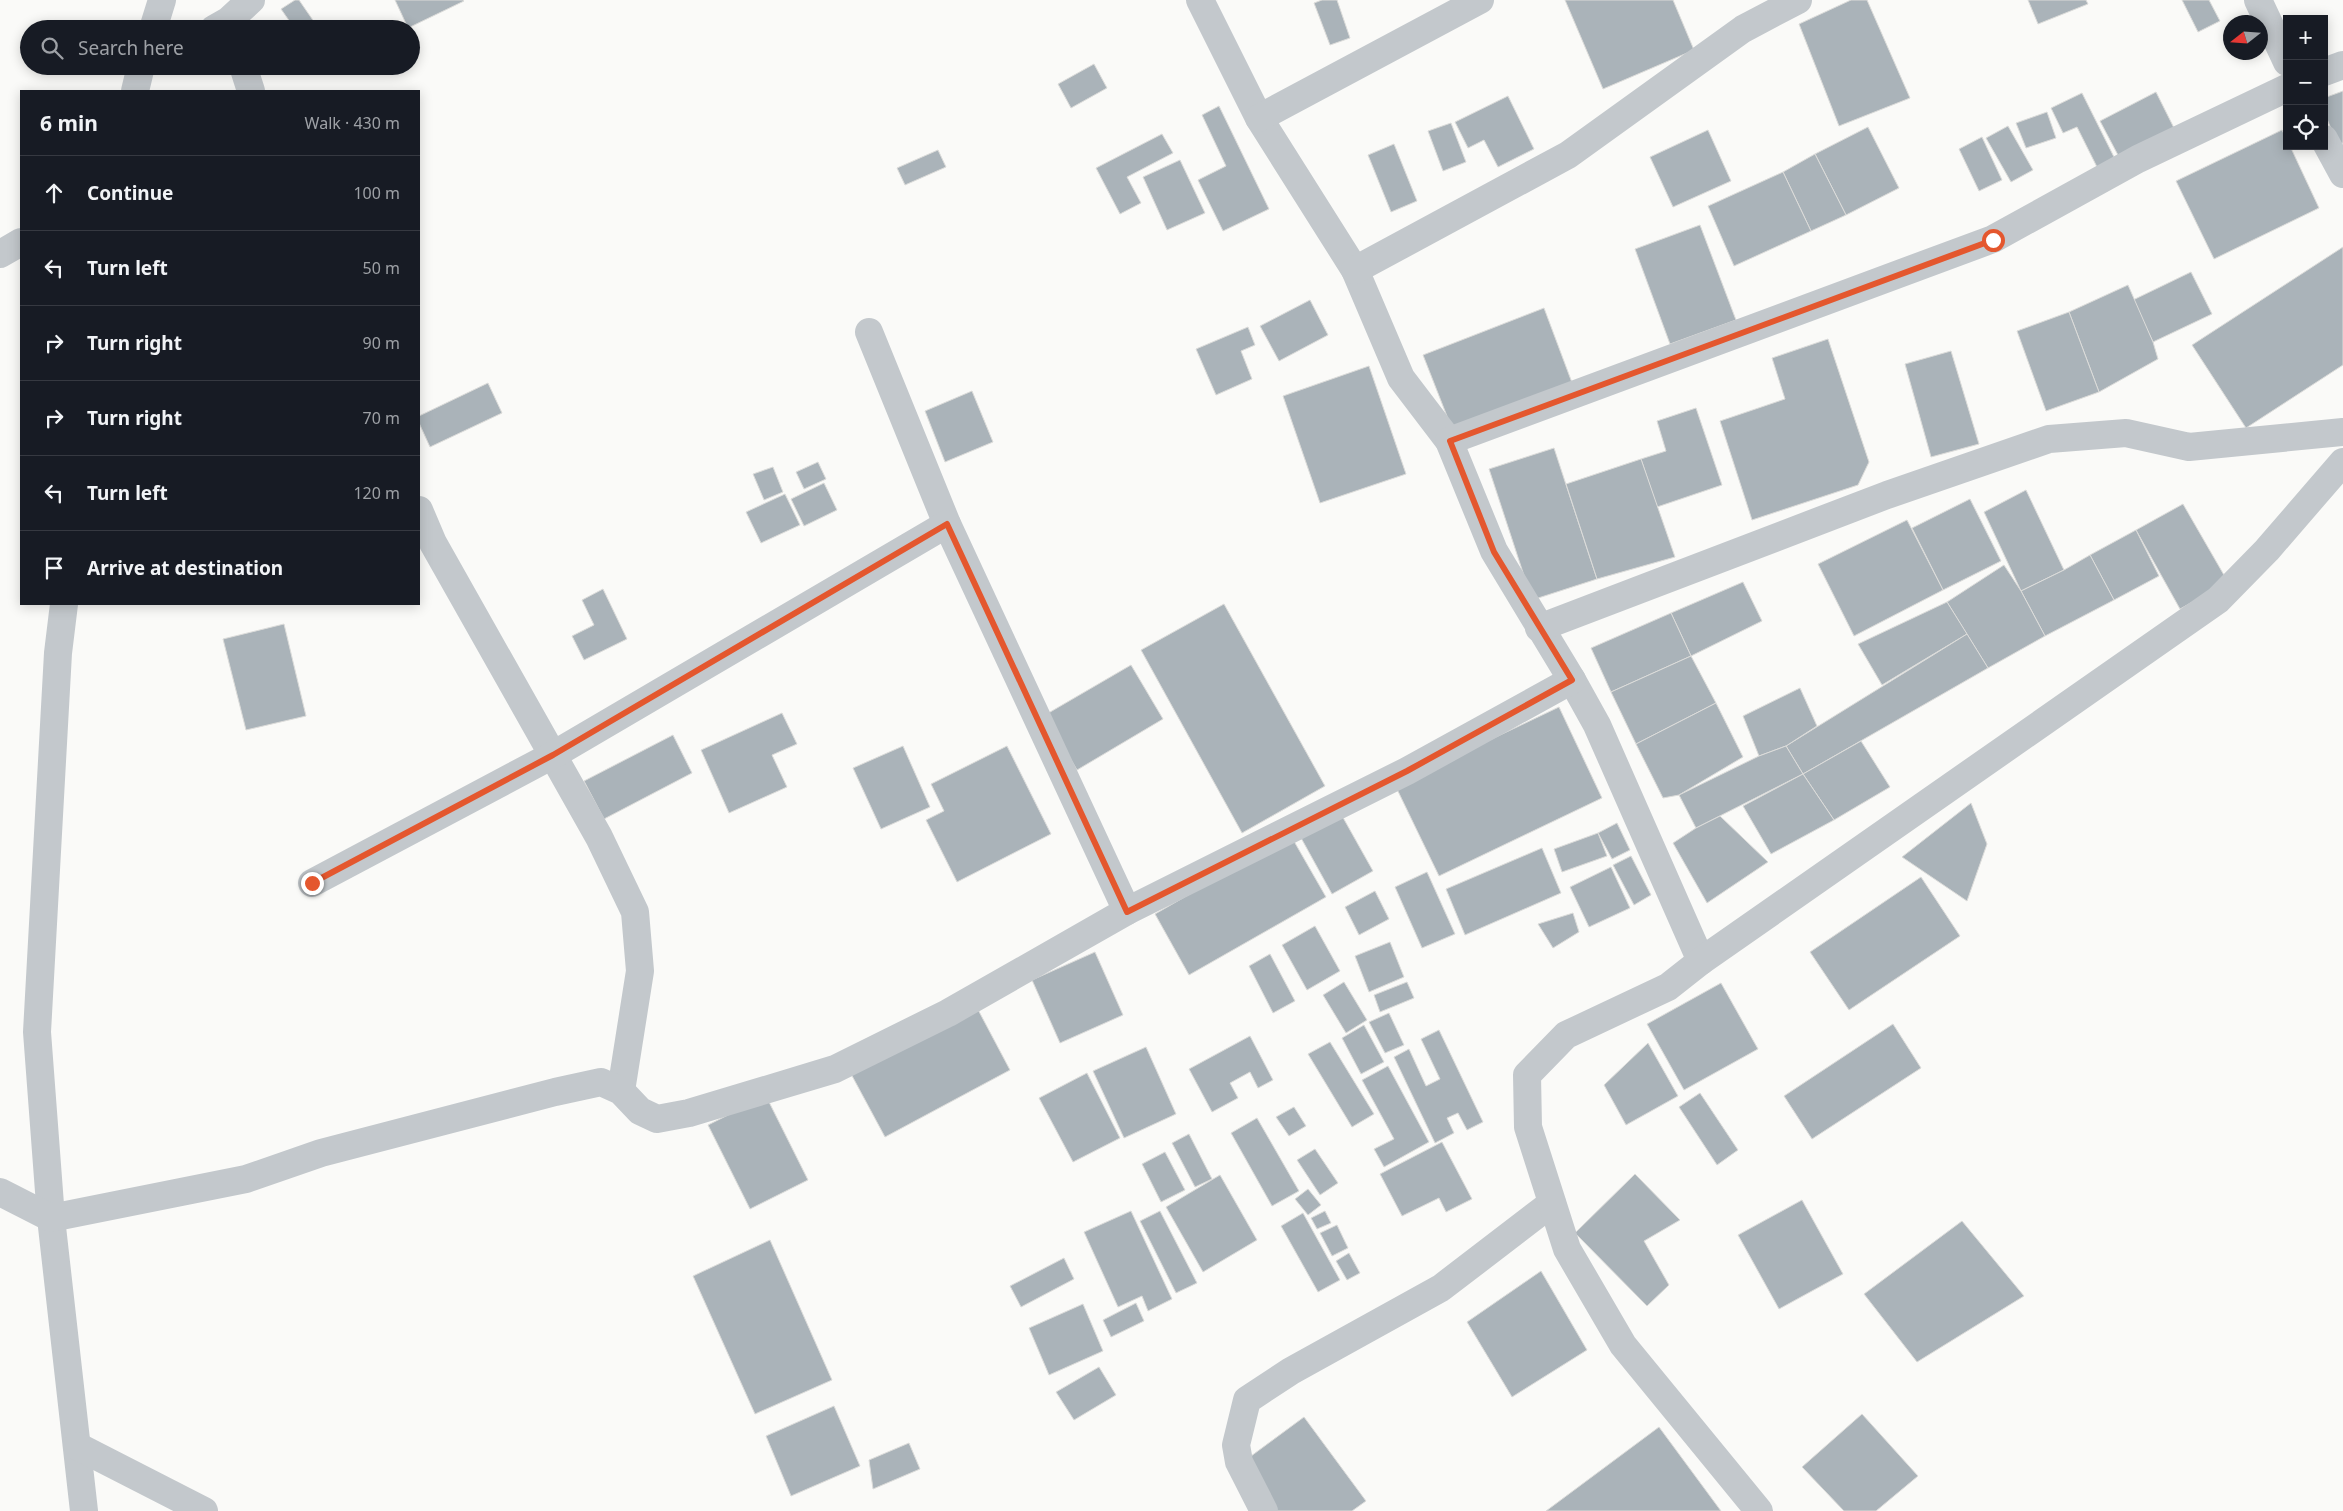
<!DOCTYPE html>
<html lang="en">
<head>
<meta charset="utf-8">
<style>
	body { margin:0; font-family:"Noto Sans",sans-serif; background:#242831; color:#f1f3f6 }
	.controls { position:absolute; right:15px; top:15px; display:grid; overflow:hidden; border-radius:0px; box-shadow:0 2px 12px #0003 }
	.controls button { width:45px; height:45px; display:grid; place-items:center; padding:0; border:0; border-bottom:1px solid #363941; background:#171b24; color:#f1f3f6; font:25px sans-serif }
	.compass { position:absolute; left:2223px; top:15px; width:45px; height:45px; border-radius:50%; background:#171b24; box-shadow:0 2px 12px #0003; rotate:253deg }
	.stop { position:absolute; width:15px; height:15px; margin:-11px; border:4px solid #e4572e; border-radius:50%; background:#fff }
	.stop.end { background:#e4572e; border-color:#fff; box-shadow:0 1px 5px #0008 }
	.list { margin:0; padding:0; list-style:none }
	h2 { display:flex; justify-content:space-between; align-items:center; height:65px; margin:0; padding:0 20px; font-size:21px }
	h2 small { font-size:16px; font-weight:400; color:#9ea1a6 }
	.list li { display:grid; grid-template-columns:32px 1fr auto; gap:15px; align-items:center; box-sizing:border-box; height:75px; padding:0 20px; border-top:1px solid #363941 }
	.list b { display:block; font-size:19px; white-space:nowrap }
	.list em { font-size:16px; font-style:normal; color:#9ea1a6 }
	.icon { flex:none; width:28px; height:28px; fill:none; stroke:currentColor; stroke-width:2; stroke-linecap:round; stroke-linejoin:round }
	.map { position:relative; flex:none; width:2343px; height:1511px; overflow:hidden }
	.search { position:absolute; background:#171b24; box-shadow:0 2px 12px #0003; left:20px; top:20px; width:400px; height:55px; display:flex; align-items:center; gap:12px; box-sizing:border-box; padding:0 18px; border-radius:28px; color:#9ea1a6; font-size:19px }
	.panel { position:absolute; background:#171b24; box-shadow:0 2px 12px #0003; left:20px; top:90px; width:400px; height:515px; border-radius:0px }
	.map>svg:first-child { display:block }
	.building { fill:#aab3b9; stroke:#dcdcda }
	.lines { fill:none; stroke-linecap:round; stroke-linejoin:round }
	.minor { stroke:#c3c8cc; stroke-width:28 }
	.route { stroke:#e4572e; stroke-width:6 }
</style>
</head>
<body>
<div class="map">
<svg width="2343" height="1511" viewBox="0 0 2343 1511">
	<rect width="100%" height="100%" fill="#fafaf8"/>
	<g class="building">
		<path d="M295 0H299L319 29H295L281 9Z"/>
		<path d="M395 0H463L464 1 408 28Z"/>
		<path d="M1322 0H1337L1350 38 1330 45 1314 3Z"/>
		<path d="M1565 0H1673L1694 50 1603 89Z"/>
		<path d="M1851 0H1867L1910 98 1839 126 1799 24Z"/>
		<path d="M2028 0H2086L2088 4 2038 24Z"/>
		<path d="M2182 0H2209L2220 21 2198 32Z"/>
		<path d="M1094 64 1107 88 1071 108 1058 84Z"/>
		<path d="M2343 91V143L2338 145 2324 112V98Z"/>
		<path d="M2156 92 2174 128 2119 157 2100 121Z"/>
		<path d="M2082 93 2115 159 2097 167 2077 127 2063 133 2051 108Z"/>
		<path d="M1508 96 1534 149 1498 167 1484 140 1468 148 1455 122Z"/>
		<path d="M1219 106 1269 209 1223 231 1198 180 1226 166 1202 115Z"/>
		<path d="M2047 112 2056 138 2026 148 2016 123Z"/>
		<path d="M1451 123 1466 162 1443 171 1428 131Z"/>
		<path d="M2008 126 2033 170 2011 182 1986 138Z"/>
		<path d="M1868 127 1899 188 1846 215 1815 154Z"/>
		<path d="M1708 130 1731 181 1673 207 1650 157Z"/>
		<path d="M2282 130 2287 140V146H2290L2319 208 2214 259 2176 181Z"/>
		<path d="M1162 134 1173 153 1127 177 1141 203 1120 214 1096 168Z"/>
		<path d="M1982 137 2002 180 1979 191 1959 149Z"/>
		<path d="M1394 144 1417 201 1391 212 1368 155Z"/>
		<path d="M938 150 946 167 905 185 897 168Z"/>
		<path d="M1815 154 1846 215 1811 231 1783 172Z"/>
		<path d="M1180 160 1205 213 1167 230 1143 177Z"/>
		<path d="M1783 172 1811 231 1734 266 1708 206Z"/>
		<path d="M1700 225 1736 320 1670 344 1635 249Z"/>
		<path d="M2343 247V365L2246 428 2192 345Z"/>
		<path d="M2191 272 2212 314 2153 342 2133 300Z"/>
		<path d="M2128 285 2153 342 2158 359 2099 392 2069 312Z"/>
		<path d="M1310 300 1328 335 1279 361 1260 326Z"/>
		<path d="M1544 308 1574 388 1454 434 1423 355Z"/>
		<path d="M2069 312 2099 392 2046 411 2017 331Z"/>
		<path d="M1248 327 1255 345 1241 351 1252 379 1216 395 1196 349Z"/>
		<path d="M1828 339 1869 462 1858 485 1752 520 1720 421 1785 399 1772 358Z"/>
		<path d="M1951 351 1979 444 1931 457 1905 364Z"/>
		<path d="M1369 366 1406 474 1320 503 1283 396Z"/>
		<path d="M488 383 502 413 430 447 419 423V416Z"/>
		<path d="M972 391 993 442 945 462 925 411Z"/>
		<path d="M1696 408 1722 485 1657 507 1641 459 1666 451 1657 421Z"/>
		<path d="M1554 448 1597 579 1532 600 1489 469Z"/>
		<path d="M1641 459 1675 557 1597 579 1566 484Z"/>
		<path d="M818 462 826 479 804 489 796 472Z"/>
		<path d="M773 467 783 492 764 500 753 474Z"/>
		<path d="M824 483 837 510 804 526 791 499Z"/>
		<path d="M2026 490 2064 570 2021 591 1984 512Z"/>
		<path d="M785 494 800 525 761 543 746 512Z"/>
		<path d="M1970 499 2001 561 1943 590 1912 528Z"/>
		<path d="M2183 504 2228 582 2180 609 2136 530Z"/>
		<path d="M1907 520 1943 590 1854 636 1818 564Z"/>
		<path d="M2136 530 2159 576 2114 600 2090 555Z"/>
		<path d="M2090 555 2114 600 2045 636 2021 591 2064 570Z"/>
		<path d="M2004 565 2021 591 2045 636 1988 668 1947 602Z"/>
		<path d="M1743 582 1762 621 1691 656 1671 613Z"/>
		<path d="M603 589 627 639 584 660 572 636 594 625 582 600Z"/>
		<path d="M1947 602 1967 634 1882 685 1858 644Z"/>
		<path d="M1224 604 1325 786 1242 833 1141 650Z"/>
		<path d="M1671 613 1691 656 1611 692 1591 648Z"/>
		<path d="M284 624 306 716 246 730 223 639Z"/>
		<path d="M1967 634 1988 668 1803 774 1786 746Z"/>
		<path d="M1691 656 1716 703 1636 744 1611 692Z"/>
		<path d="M1131 665 1163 719 1077 770 1045 715Z"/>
		<path d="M1800 688 1817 726 1786 746 1759 756 1743 716Z"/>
		<path d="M1716 703 1743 757 1679 795 1663 798 1636 744Z"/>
		<path d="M1559 707 1602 798 1439 876 1395 785Z"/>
		<path d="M782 713 797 744 772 755 787 787 729 813 701 750Z"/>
		<path d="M673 735 692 773 604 819 584 781Z"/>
		<path d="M1861 741 1890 787 1834 820 1803 774Z"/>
		<path d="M903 746 930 807 881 829 853 768Z"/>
		<path d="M1007 746 1051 834 957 882 926 820 944 811 931 784Z"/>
		<path d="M1786 746 1803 774 1696 828 1679 795 1759 756Z"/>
		<path d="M1803 774 1834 820 1771 854 1743 806Z"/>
		<path d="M1971 803 1987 844 1967 901 1902 857Z"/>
		<path d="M1341 814 1373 871 1332 894 1300 836Z"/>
		<path d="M1720 816 1768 862 1707 903 1673 843 1696 828Z"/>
		<path d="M1617 823 1630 850 1612 859 1598 833Z"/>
		<path d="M1598 833 1607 856 1562 872 1554 849Z"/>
		<path d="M1291 836 1326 897 1189 975 1155 914Z"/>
		<path d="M1542 848 1561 893 1465 935 1446 889Z"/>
		<path d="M1631 856 1651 895 1634 905 1613 865Z"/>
		<path d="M1611 867 1630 908 1589 927 1570 887Z"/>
		<path d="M1427 872 1455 934 1422 948 1395 887Z"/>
		<path d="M1921 877 1960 936 1849 1010 1810 952Z"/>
		<path d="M1375 891 1389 919 1359 935 1345 907Z"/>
		<path d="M1573 913 1579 932 1553 948 1538 924Z"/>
		<path d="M1315 926 1340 971 1307 990 1282 945Z"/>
		<path d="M1390 942 1404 977 1369 992 1355 956Z"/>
		<path d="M1095 952 1123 1015 1060 1043 1032 980Z"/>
		<path d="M1270 954 1295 1001 1273 1013 1249 966Z"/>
		<path d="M1344 982 1367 1020 1346 1033 1323 995Z"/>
		<path d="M1407 982 1414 998 1380 1012 1374 995Z"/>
		<path d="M1721 983 1758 1049 1684 1090 1647 1024Z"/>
		<path d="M975 1004 1010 1070 885 1137 850 1072Z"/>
		<path d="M1389 1013 1404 1045 1385 1053 1369 1022Z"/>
		<path d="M1893 1024 1921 1068 1812 1139 1784 1096Z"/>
		<path d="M1364 1025 1384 1062 1361 1074 1342 1038Z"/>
		<path d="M1439 1030 1483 1122 1467 1130 1458 1113 1447 1118 1454 1133 1435 1143 1394 1057 1409 1049 1426 1086 1440 1079 1421 1039Z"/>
		<path d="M1250 1036 1273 1080 1258 1088 1250 1072 1230 1083 1238 1098 1212 1112 1189 1069Z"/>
		<path d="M1330 1042 1374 1114 1352 1127 1308 1054Z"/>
		<path d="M1648 1043 1678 1096 1626 1125 1604 1085Z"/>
		<path d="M1146 1047 1176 1114 1124 1138 1093 1071Z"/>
		<path d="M1388 1066 1429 1142 1384 1167 1374 1149 1394 1139 1362 1080Z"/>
		<path d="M1087 1073 1120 1138 1073 1162 1039 1098Z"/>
		<path d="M1700 1093 1738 1150 1717 1165 1679 1107Z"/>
		<path d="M766 1096 808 1180 750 1209 708 1125Z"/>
		<path d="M1294 1107 1306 1126 1289 1136 1276 1117Z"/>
		<path d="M1257 1118 1299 1191 1272 1206 1231 1133Z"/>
		<path d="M1189 1134 1212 1179 1195 1187 1172 1143Z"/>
		<path d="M1442 1142 1472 1199 1446 1212 1439 1198 1402 1216 1380 1174Z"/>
		<path d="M1315 1149 1338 1183 1320 1195 1297 1160Z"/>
		<path d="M1165 1152 1185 1190 1161 1202 1142 1164Z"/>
		<path d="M1635 1174 1680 1220 1644 1241 1669 1285 1647 1306 1575 1233Z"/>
		<path d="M1220 1175 1257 1240 1203 1272 1166 1207Z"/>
		<path d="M1308 1189 1321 1205 1308 1215 1295 1199Z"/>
		<path d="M1802 1200 1843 1274 1779 1309 1738 1235Z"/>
		<path d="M1131 1211 1172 1299 1148 1311 1142 1296 1118 1307 1084 1232Z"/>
		<path d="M1160 1211 1197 1283 1176 1293 1140 1221Z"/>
		<path d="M1325 1211 1331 1223 1317 1229 1311 1218Z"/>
		<path d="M1303 1213 1340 1280 1318 1292 1281 1226Z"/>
		<path d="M1962 1221 2024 1296 1917 1362 1864 1294Z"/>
		<path d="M1337 1225 1348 1248 1332 1256 1320 1233Z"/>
		<path d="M770 1240 832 1380 755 1414 693 1276Z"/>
		<path d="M1349 1253 1360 1273 1347 1280 1336 1261Z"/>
		<path d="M1064 1258 1074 1279 1021 1307 1010 1286Z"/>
		<path d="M1541 1271 1587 1350 1512 1397 1467 1322Z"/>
		<path d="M1136 1303 1144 1321 1111 1337 1103 1320Z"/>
		<path d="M1083 1304 1103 1351 1049 1375 1029 1328Z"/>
		<path d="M1099 1367 1116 1395 1074 1420 1056 1392Z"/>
		<path d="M834 1406 860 1466 791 1496 766 1436Z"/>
		<path d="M1862 1414 1918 1476 1876 1511H1844L1802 1467Z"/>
		<path d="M1304 1417 1366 1501 1352 1511H1271L1243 1462Z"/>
		<path d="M1659 1427 1721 1511H1546Z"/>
		<path d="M909 1443 920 1469 873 1489 869 1460Z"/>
	</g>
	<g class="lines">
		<g class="minor">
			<path d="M1200 0 1259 118 1355 270 1401 378 1449 441 1494 551 1572 680 1597 725 1701 961"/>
			<path d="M2258 0 2287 62"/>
			<path d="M153 29 162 0"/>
			<path d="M214 29 228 21 251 0"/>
			<path d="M243 66 251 91"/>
			<path d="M2324 72 2343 65"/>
			<path d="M135 91 141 66"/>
			<path d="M1259 118 1480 0"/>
			<path d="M2324 139 2343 174"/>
			<path d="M0 254 21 242"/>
			<path d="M1355 270 1568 155 1743 29 1798 0"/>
			<path d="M869 332 947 524 1127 911"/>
			<path d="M1449 441 1993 239 2138 159 2287 88"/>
			<path d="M419 510 433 543 599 837 635 912 640 971 621 1091"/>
			<path d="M64 604 58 653 37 1032 51 1218 84 1511"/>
			<path d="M1539 628 1887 495 2049 439 2126 433 2189 447 2343 432"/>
			<path d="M312 883 553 755 947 524"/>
			<path d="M0 1192 51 1218 246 1179 321 1153 555 1092 601 1082 621 1091 640 1111 657 1119 689 1113 835 1069 948 1013 1127 911 1407 771 1572 680"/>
			<path d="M77 1446 204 1511"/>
			<path d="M1264 1511 1239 1462 1236 1445 1247 1400 1291 1371 1441 1288 1552 1203"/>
			<path d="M1759 1511 1623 1345 1567 1249 1528 1127 1527 1075 1566 1035 1668 987 1701 961 2218 600 2267 550 2343 462"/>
		</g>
	</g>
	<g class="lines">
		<path class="route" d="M312 883 553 755 947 524 1127 912 1407 771 1572 680 1494 552 1450 441 1993 240"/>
	</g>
</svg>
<div class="controls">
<button>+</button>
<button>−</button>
<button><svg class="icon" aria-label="locate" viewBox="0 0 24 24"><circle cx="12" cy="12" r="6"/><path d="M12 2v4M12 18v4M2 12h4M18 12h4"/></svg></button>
</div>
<svg class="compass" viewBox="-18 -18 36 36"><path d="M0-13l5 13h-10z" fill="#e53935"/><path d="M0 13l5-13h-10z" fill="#9ea1a6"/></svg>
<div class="stop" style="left:1993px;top:240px"></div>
<div class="stop end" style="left:312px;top:883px"></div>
<div class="search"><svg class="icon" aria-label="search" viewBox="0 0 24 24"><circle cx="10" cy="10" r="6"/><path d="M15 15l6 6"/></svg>Search here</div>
<section class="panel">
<h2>6 min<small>Walk · 430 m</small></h2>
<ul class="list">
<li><svg class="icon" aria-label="ahead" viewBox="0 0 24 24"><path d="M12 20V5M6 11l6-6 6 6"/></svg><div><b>Continue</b></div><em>100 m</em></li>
<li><svg class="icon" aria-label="left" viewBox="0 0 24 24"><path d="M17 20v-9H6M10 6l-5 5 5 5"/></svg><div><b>Turn left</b></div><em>50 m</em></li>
<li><svg class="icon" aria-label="right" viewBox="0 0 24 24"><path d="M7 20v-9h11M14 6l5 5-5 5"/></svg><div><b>Turn right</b></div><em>90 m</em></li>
<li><svg class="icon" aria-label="right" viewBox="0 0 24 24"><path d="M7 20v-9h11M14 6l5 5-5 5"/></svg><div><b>Turn right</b></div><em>70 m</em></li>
<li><svg class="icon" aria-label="left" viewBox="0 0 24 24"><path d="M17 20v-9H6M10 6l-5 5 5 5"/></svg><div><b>Turn left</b></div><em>120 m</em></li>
<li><svg class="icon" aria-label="arrive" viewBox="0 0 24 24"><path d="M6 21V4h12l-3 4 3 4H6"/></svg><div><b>Arrive at destination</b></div></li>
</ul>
</section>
</div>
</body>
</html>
